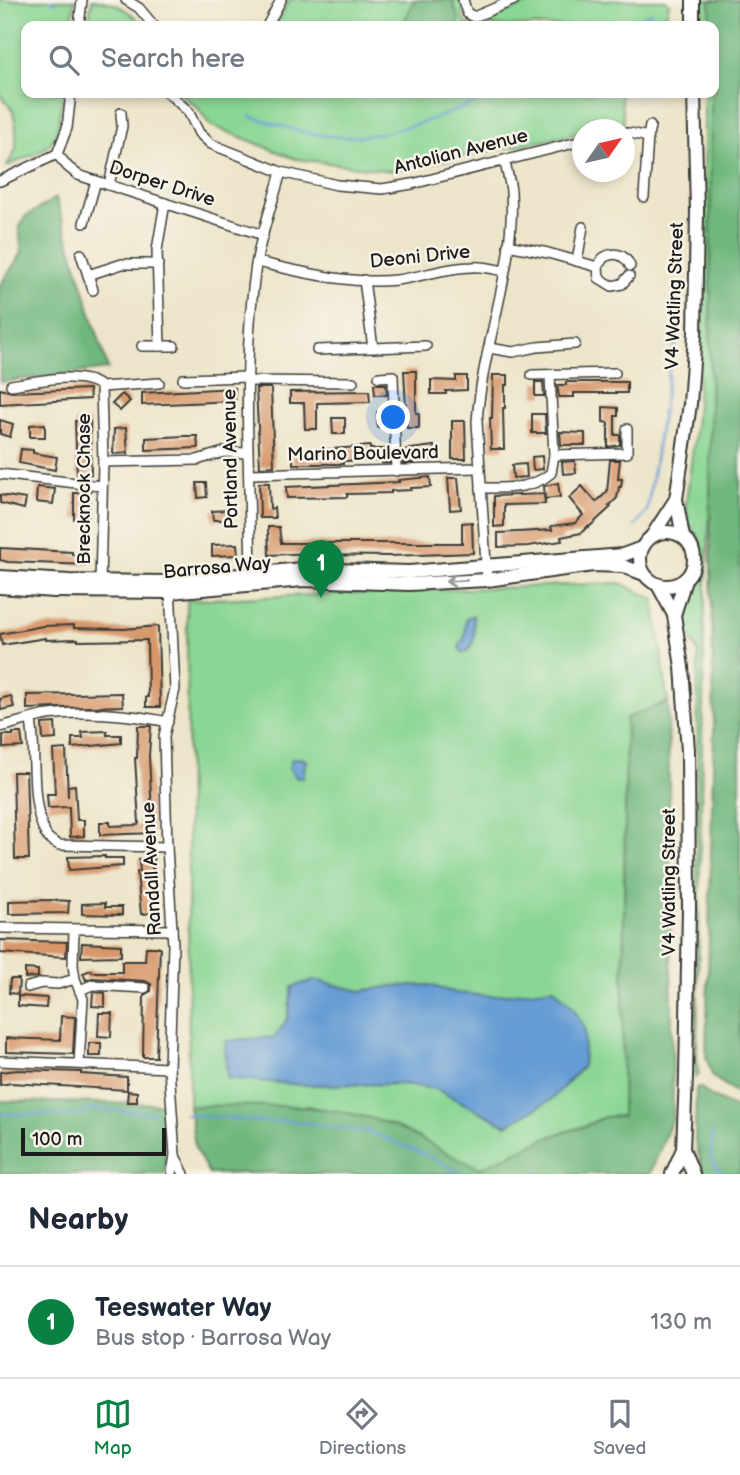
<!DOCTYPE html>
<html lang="en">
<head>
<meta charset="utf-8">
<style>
	body { margin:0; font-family:"Balsamiq Sans",sans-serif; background:#f2f2f3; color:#1f2937 }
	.compass { position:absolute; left:572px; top:119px; width:63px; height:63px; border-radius:50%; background:#fff; box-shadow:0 4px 10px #0003; rotate:56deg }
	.scale { position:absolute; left:21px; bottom:18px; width:145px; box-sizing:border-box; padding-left:7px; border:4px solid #1c1c1c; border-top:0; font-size:19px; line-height:24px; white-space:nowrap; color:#1c1c1c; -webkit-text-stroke:5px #f7f3e8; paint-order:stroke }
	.you { position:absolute; left:394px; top:418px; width:24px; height:24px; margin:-18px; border:5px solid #fff; border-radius:50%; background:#1a73e8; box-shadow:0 0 0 10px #1a73e833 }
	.badge { display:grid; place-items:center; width:46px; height:46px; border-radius:50%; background:#0b8043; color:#fff; font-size:23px; font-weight:700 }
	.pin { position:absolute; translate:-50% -58px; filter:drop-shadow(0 2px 4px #0008) }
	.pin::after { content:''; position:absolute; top:37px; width:24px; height:21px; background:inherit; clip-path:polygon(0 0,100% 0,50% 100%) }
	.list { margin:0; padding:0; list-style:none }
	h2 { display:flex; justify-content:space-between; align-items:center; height:91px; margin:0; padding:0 28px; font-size:30px }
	h2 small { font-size:23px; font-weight:400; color:#747a83 }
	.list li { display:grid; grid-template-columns:46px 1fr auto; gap:21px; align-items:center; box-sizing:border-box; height:112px; padding:0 28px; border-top:2px solid #e0e1e3 }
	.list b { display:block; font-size:26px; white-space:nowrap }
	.list p { margin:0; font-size:23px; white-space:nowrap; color:#747a83 }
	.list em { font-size:23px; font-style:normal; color:#747a83 }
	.icon { flex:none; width:38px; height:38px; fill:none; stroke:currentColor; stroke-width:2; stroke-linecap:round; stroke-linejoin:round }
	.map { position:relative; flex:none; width:740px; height:1174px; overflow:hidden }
	.search { position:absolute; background:#fff; box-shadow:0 4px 10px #0003; left:21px; right:21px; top:21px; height:77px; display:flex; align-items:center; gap:18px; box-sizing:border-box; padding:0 24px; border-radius:14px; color:#747a83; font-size:26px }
	.sheet { height:203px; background:#fff }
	nav { display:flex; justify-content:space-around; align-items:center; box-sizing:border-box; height:98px; border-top:2px solid #e0e1e3; background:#fff; font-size:19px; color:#747a83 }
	nav a { display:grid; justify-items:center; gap:4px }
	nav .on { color:#0b8043 }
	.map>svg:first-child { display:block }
	.green { fill:#8ad694; stroke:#537958; stroke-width:2 }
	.forest { fill:#6fb77e; stroke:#466a4d; stroke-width:2 }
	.water { fill:#669dd4; stroke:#415c78; stroke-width:2 }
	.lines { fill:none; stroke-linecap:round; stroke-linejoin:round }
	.stream { stroke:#669dd4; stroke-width:2.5 }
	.building { fill:#d7976b }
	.street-casing { stroke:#3b3a36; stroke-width:12 }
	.secondary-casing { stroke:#3b3a36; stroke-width:16 }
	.street { stroke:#fff; stroke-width:9 }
	.secondary { stroke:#fff; stroke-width:12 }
	.oneway { stroke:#999 }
	.labels { text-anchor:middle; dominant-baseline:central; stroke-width:5; stroke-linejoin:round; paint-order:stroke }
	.street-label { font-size:19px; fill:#1c1c1c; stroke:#f7f3e8 }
</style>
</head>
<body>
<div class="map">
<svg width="740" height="1174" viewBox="0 0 740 1174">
	<rect width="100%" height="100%" fill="#f7f3e8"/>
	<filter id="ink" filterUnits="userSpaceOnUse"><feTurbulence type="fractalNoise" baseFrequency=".0143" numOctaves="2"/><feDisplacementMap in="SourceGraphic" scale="14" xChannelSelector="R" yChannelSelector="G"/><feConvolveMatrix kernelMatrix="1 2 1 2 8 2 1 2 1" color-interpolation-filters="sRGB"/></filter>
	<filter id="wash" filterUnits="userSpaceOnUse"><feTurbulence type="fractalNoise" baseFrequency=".00686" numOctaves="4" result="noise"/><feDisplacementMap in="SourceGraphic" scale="28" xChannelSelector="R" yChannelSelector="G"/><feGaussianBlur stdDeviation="1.57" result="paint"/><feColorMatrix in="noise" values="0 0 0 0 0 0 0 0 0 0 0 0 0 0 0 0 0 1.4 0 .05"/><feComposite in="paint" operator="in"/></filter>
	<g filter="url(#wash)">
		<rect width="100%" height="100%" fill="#ede5c9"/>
		<g class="green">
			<path d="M0 0H75L71 26H26V93H63C55 148 58 145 7 166L16 149V128L13 111 0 95Z"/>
			<path d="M92 0C114 0 130 10 144 26H88Z"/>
			<path d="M289 0H460L464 10 462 14 464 21 470 25 529 4 532 0H666L669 4 664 26H275Z"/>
			<rect x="703" y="0" width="7" height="26"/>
			<path d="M179 93H620L624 125 601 129 582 130V133L391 171 296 159 210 125 197 107Z"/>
			<path d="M704 93H711L710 505 704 625 697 1057 699 1075 695 1078 698 652 684 627V596L698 574 704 555 699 538 688 525 686 503 695 432 705 281Z"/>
			<path d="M620 583 654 599 668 702 626 718 622 1116 604 1117 585 1126 549 1137 481 1168 310 1106H189L187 600Z"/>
		</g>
		<g class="forest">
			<path d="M414 0H452L459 20 454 26H402Z"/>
			<path d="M710 0H740V1095L713 1077 706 1056 714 730 710 505 711 93H714V26H710Z"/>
			<path d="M56 198 108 369 0 382V285L22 253 19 229 25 217Z"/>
			<path d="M668 702 673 1117 650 1174H304C273 1170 240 1174 209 1174L195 1148 189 1106C254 1106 320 1101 383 1122 418 1133 446 1157 481 1168L549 1137 585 1126 604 1117 622 1116 626 718Z"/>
			<path d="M700 1087 712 1097 740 1110V1174H704L695 1141 696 1088Z"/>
			<path d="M0 1101 162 1104 166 1171 163 1174H0Z"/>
		</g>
		<g class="water">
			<path d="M473 615C474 628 478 647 463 653L459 647 465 636 466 619Z"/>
			<path d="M300 758 306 760 303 778H297L289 768 292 759Z"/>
			<path d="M314 980 361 991 393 986 429 985 456 993 491 996 554 988 573 1007 585 1029 583 1066 551 1100 506 1125 436 1089 404 1084 301 1085 227 1078 225 1041 275 1037 288 1018 292 987Z"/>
		</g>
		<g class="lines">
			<g class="stream">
				<path d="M50 0 56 3"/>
				<path d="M626 26 652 12"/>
				<path d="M250 116C281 126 313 137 346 137 390 137 457 112 497 93"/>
				<path d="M635 526 647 511 669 369 678 332"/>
				<path d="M0 1114 80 1115 89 1109 155 1113"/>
				<path d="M185 1114 267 1122 285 1120 369 1132 426 1155 463 1174"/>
				<path d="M712 1132 711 1159 722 1174"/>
			</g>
		</g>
		<g id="blocks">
			<g class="building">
				<path d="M404 371H416V413H419V428H407Z"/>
				<path d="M493 375H508V385H505V408H503L504 449H491L490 418H492Z"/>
				<path d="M456 376H467V390L446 391V394H431V380L456 381Z"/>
				<path d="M535 382H543L544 396H535Z"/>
				<path d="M566 382H627V393H574V397H559L557 385H566Z"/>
				<path d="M374 384H386L387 395H375Z"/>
				<path d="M235 388V401L142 405V393Z"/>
				<path d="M256 388H271L274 466 260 467Z"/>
				<path d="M0 389 12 392 89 389 90 399 0 404Z"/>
				<path d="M369 391 370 402 317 403V429H305L304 403H290V392Z"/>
				<path d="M122 394 130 401 120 411 112 404Z"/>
				<path d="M603 407 618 408V416H615V435H620V445L608 447V423L603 422Z"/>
				<path d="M377 412H387L388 427H378Z"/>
				<path d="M532 414H545L546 433H532Z"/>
				<path d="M332 418H345V434H333Z"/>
				<path d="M0 420 13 424 10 437 0 434Z"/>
				<path d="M75 421H90L91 474 77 475Z"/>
				<path d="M452 421H465L466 459H452Z"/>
				<path d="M45 424V437H30V425Z"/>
				<path d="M126 428 128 453 113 454 114 429Z"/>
				<path d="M560 432 585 433V445H561Z"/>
				<path d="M185 436H197L198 448 146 450V438Z"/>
				<path d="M370 446V449H388L389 463H382V460L343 461V464H293V452Z"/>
				<path d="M434 446V459H413V463H403L402 450Z"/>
				<path d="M21 449 33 450V453L57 457 55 470 19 463Z"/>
				<path d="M542 456 543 469 533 470 532 457Z"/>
				<path d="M610 460H620L618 479H622L621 487H619L617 498 609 506 611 507 589 527 588 526 581 533 561 537 562 541 528 546 498 547V533L552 530 551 526 575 523 583 515 569 498 582 486 596 502 607 492Z"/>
				<path d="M575 461 576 473 563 474 562 462Z"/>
				<path d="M526 464 527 477 513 478 512 465Z"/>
				<path d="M430 477 431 487 411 488V490L391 491V493L347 494V497L287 498 286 487 399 482 398 480Z"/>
				<path d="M448 478H458L461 509 450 510Z"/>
				<path d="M197 483H206L207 497 198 498Z"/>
				<path d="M259 483H269L270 509 274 508 275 518H260Z"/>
				<path d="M558 483 560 497 545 499 544 486Z"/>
				<path d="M37 487 55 489 53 504 36 502Z"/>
				<path d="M74 493H90L88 518 74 519Z"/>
				<path d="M544 494 545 504 504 505V526L494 527V496Z"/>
				<path d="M0 495 26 499 24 509 0 503Z"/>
				<path d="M229 510 230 520H213L212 511Z"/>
				<path d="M472 522 473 553 389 556 312 555V553L269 555 268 527H279L281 543H462V523Z"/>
				<path d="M237 544 238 555 212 556V545Z"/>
				<path d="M0 548 72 552V555H89V565L8 562 0 560Z"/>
				<path d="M74 625V628L124 629 158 626 160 707H146V697H148L147 640 78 641V639L46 640V638L2 645 0 634 43 626Z"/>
				<path d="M122 693 123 706 27 709V695Z"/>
				<path d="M11 696 14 707 1 710 0 699Z"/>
				<path d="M55 723 56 739 43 740 42 724Z"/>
				<path d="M138 726H151L149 756 153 833 100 835V822H110V826L138 825 139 823 135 758H137Z"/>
				<path d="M107 731V735H121V743L72 748V738H83L82 732Z"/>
				<path d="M13 733H21L23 747 3 748V735H13Z"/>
				<path d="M66 749 68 797V786L75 785 77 820H84V836L70 837 69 807 48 808 47 794H55L53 750Z"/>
				<path d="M13 772H26L29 859H15Z"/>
				<path d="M105 856V858H123V866L69 870 68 857Z"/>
				<path d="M154 858V868H152L156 913 141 914 137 872H140L139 859Z"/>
				<path d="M53 900 69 901 68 913 9 914V901Z"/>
				<path d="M105 903V907H122V915L82 914V904Z"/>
				<path d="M0 940 67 942 66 957 0 953Z"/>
				<path d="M82 943 121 945V956L81 957Z"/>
				<path d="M146 947H160L156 1057H143L144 995 151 991V984L145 981 92 978 86 980 83 973 91 970 92 972H122V961H145Z"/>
				<path d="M25 969 38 970V977L25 978Z"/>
				<path d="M10 979H19L18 994 9 993Z"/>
				<path d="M93 992 105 993V1007L92 1006Z"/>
				<path d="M18 996 47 998 46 1008 18 1006Z"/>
				<path d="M99 1013H112L111 1037 98 1036Z"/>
				<path d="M61 1016 75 1017 73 1054 6 1052V1038L60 1040Z"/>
				<rect x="89" y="1043" width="12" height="13"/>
				<path d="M18 1070 81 1072V1074L127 1077V1090L11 1083 0 1085V1072Z"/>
				<path d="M128 1091 137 1092V1102H127Z"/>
			</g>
		</g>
	</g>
	<g filter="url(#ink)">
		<use href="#blocks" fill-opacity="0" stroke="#3b3a36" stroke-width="2"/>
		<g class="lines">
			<defs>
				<g id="street">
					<path d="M126 0 139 8 154 26"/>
					<path d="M463 0 467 13 474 17 514 0"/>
					<path d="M79 26 82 0"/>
					<path d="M267 26 281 0"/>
					<path d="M168 93 188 111 199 133 211 144 281 172 337 185 382 189 412 184 582 141"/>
					<path d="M624 133H630L648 137 650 126"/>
					<path d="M57 154 68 167 78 175 263 235"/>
					<path d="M0 181 57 154 67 128 71 93"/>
					<path d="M109 185 122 126 121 113"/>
					<path d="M644 197 648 137"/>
					<path d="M84 223 96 181"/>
					<path d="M508 245 548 253 598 267"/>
					<path d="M81 254 93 290"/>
					<path d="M577 261 583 227"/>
					<path d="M257 262C301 272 351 285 397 280 422 277 446 267 472 267 482 266 494 269 504 271"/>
					<path d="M88 275 122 264H158"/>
					<path d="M629 276 622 284 612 286 599 278 598 267 603 258C614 251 625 254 630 266"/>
					<path d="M364 280 373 348"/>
					<path d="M142 346H174"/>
					<path d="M160 346 157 250 165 203"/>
					<path d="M489 348 513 352 537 347 575 344"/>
					<path d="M317 350 426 346"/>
					<path d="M532 375 615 373"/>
					<path d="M379 377 393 376 396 471"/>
					<path d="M183 379 247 377"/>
					<path d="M247 381 353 382"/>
					<path d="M11 385C35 382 83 370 101 387L159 383"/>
					<path d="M554 455 627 453V429"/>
					<path d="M103 462 197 460 224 452 247 453"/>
					<path d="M0 474 101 486"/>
					<path d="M249 474 478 468"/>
					<path d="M481 488C505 488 531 490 551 473L554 455 550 376"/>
					<path d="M251 579C250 474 241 369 256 265 261 233 273 202 281 172"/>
					<path d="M487 580 477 422C482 345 516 269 511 191 510 181 506 169 504 159"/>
					<path d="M100 585 103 462 101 387"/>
					<path d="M170 587 175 689 164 736 167 847 173 945 169 1068 175 1155 172 1174"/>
					<path d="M31 720C37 757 29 801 46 835 49 840 55 843 59 845L167 847"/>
					<path d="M0 727C14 724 28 719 42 716 80 710 130 714 168 722"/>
					<path d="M0 928 172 930"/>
					<path d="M74 930 73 965 75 979 83 999 79 1063"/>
					<path d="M28 987 42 983 58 984 75 979"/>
					<path d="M80 990 92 985 145 988"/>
					<path d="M0 1061 169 1068"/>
					<path d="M175 1156 184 1174"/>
				</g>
				<g id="secondary">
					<path d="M693 0V26"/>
					<circle cx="667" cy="559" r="27"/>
					<path d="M652 536 676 499"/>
					<path d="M683 537 676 499 690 404 695 334 697 210 694 93"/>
					<path d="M0 577 69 581 169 582 301 569 409 572 623 555 642 548"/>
					<path d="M658 585 674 615 682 667 688 751 689 909 686 1076 683 1149 672 1174"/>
					<path d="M0 587 54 591 170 592 303 580 409 584 487 580 593 565 623 566 644 574"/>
					<path d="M674 615 685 580"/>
					<path d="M683 1149 693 1174"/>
				</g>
			</defs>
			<use href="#street" class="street-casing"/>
			<use href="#secondary" class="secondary-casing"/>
			<use href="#street" class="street"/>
			<use href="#secondary" class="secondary"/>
		</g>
		<defs><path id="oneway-shaft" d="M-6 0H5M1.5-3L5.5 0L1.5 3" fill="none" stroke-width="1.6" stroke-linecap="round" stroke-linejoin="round" transform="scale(1.75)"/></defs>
		<use class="oneway" href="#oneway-shaft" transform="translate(456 581) rotate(177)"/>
	</g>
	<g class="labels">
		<g class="street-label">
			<text transform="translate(461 152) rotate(-14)">Antolian Avenue</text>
			<text transform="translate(162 184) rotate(18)">Dorper Drive</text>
			<text transform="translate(420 257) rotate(-6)">Deoni Drive</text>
			<text transform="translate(675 296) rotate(-88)">V4 Watling Street</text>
			<text transform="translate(363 454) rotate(-1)">Marino Boulevard</text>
			<text transform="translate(231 459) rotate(-91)">Portland Avenue</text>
			<text transform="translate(84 489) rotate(-90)">Brecknock Chase</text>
			<text transform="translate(217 568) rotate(-5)">Barrosa Way</text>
			<text transform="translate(152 869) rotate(-93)">Randall Avenue</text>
			<text transform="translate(669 882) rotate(-90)">V4 Watling Street</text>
		</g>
	</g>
</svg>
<svg class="compass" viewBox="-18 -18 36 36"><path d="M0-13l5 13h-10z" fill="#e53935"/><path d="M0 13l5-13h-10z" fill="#747a83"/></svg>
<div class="scale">100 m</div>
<div class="you"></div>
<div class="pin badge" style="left:321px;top:598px">1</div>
<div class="search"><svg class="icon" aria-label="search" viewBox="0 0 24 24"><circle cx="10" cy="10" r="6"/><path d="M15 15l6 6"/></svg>Search here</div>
</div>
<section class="sheet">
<h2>Nearby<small></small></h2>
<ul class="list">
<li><span class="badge">1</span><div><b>Teeswater Way</b><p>Bus stop · Barrosa Way</p></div><em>130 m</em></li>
</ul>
</section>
<nav>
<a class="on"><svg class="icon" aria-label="map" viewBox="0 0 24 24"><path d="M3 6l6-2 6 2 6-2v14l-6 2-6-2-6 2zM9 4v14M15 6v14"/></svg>Map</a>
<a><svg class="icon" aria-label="directions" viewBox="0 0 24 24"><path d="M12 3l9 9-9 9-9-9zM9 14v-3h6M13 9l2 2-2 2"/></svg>Directions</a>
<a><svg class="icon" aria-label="saved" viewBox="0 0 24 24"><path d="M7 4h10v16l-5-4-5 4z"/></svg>Saved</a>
</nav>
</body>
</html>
